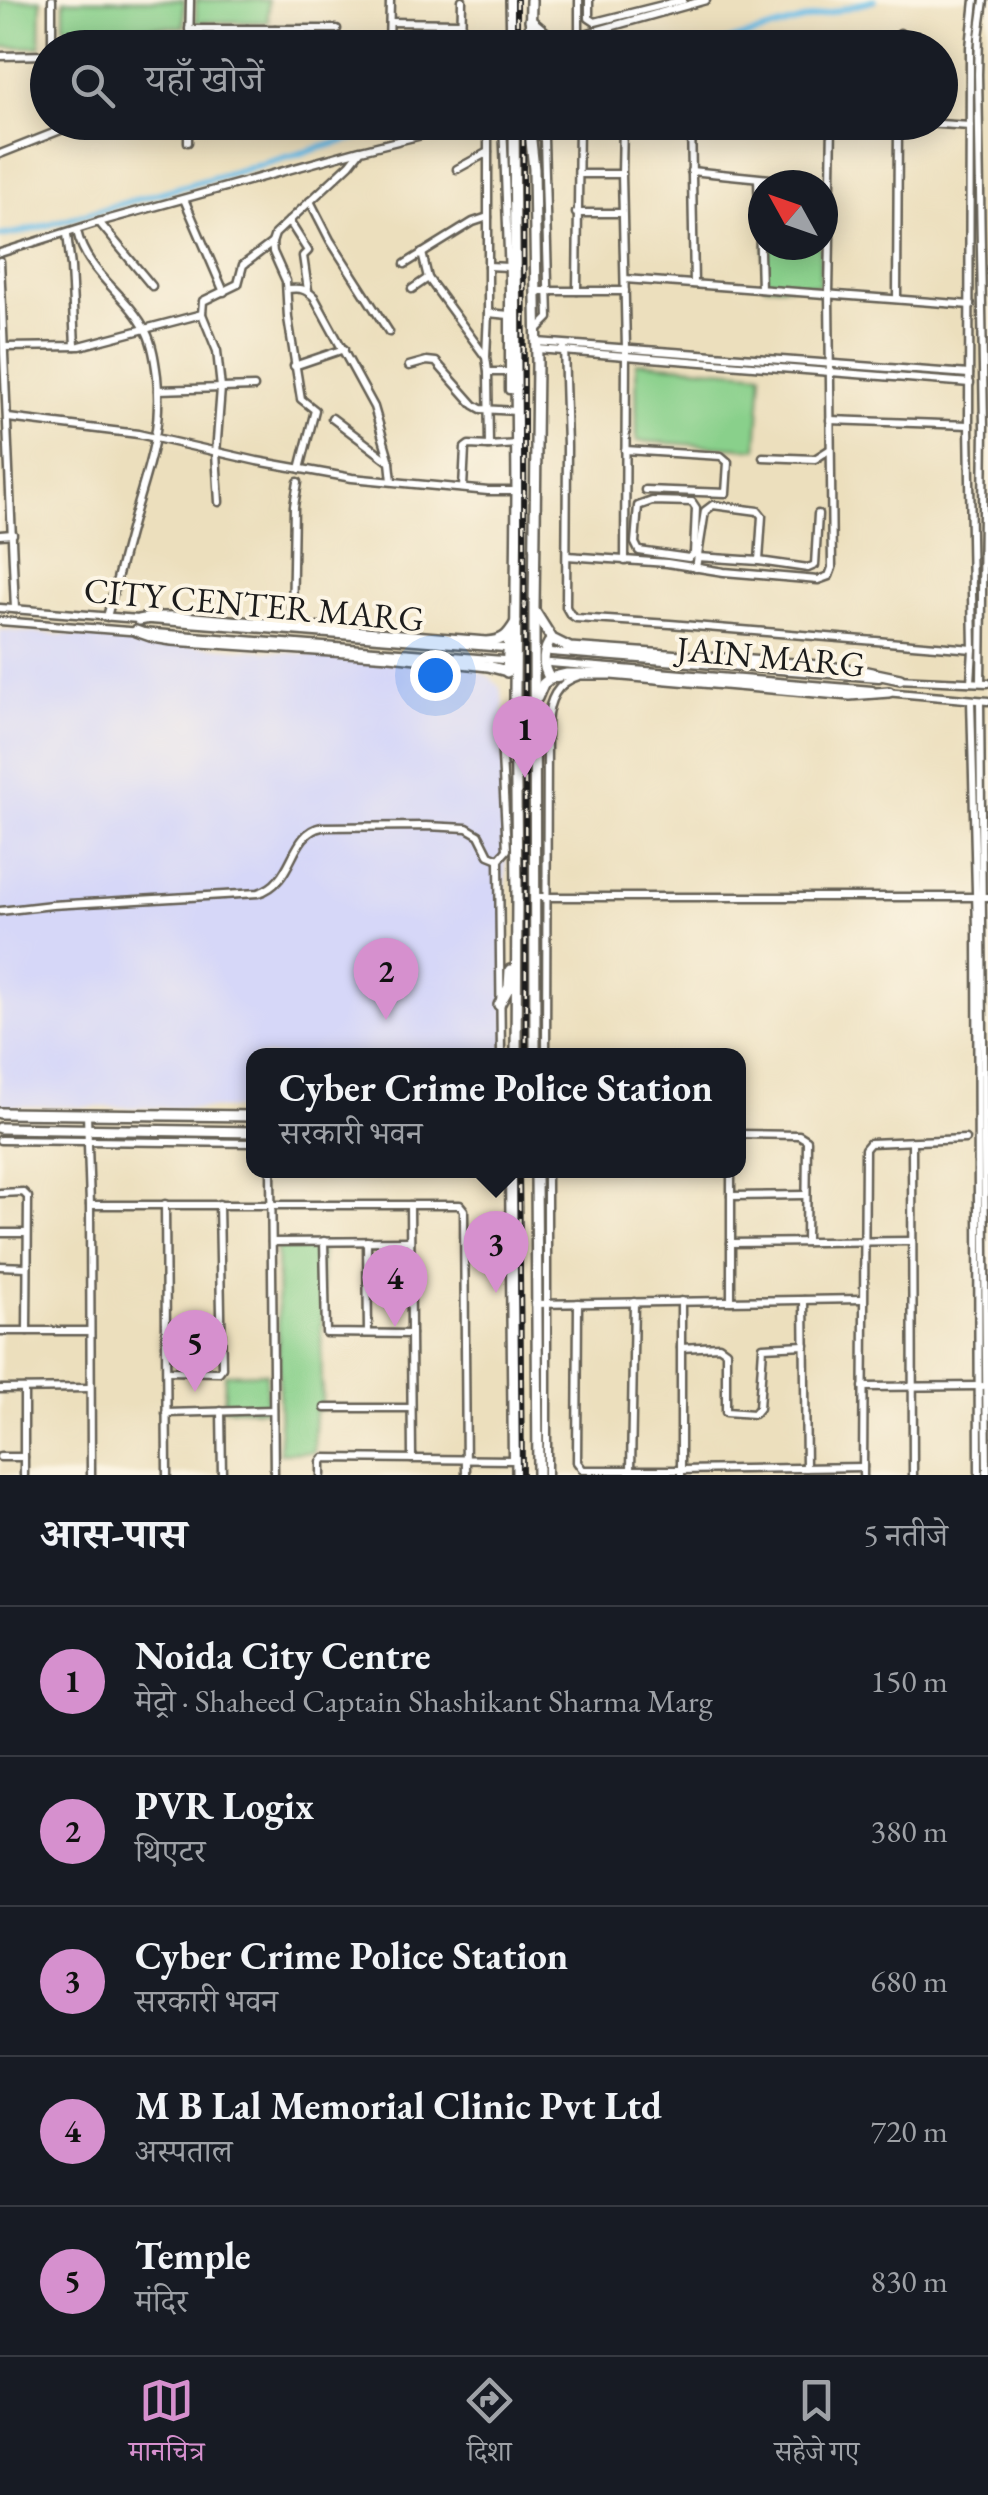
<!DOCTYPE html>
<html lang="hi">
<head>
<meta charset="utf-8">
<style>
	body { margin:0; font-family:"EB Garamond","Noto Serif Devanagari",serif; background:#242831; color:#f1f3f6 }
	.compass { position:absolute; left:748px; top:170px; width:90px; height:90px; border-radius:50%; background:#171b24; box-shadow:0 5px 25px #0003; rotate:310deg }
	.you { position:absolute; left:435px; top:675px; width:35px; height:35px; margin:-25px; border:8px solid #fff; border-radius:50%; background:#1a73e8; box-shadow:0 0 0 15px #1a73e833 }
	.badge { display:grid; place-items:center; width:65px; height:65px; border-radius:50%; background:#d690ce; color:#111; font-size:32px; font-weight:700 }
	.pin { position:absolute; translate:-50% -82px; filter:drop-shadow(0 2px 5px #0008) }
	.pin::after { content:''; position:absolute; top:52px; width:35px; height:30px; background:inherit; clip-path:polygon(0 0,100% 0,50% 100%) }
	.popup { position:absolute; left:246px; top:1048px; width:500px; height:130px; box-sizing:border-box; display:grid; place-content:center; border-radius:20px; background:#171b24; filter:drop-shadow(0 2px 8px #0005); font-size:32px; white-space:nowrap; color:#9ea1a6 }
	.popup b { font-size:38px; color:#f1f3f6 }
	.popup::after { content:''; position:absolute; left:50%; top:100%; margin-left:-20px; border:20px solid transparent; border-top-color:#171b24 }
	.list { margin:0; padding:0; list-style:none }
	h2 { display:flex; justify-content:space-between; align-items:center; height:130px; margin:0; padding:0 40px; font-size:42px }
	h2 small { font-size:32px; font-weight:400; color:#9ea1a6 }
	.list li { display:grid; grid-template-columns:65px 1fr auto; gap:30px; align-items:center; box-sizing:border-box; height:150px; padding:0 40px; border-top:2px solid #363941 }
	.list b { display:block; font-size:38px; white-space:nowrap }
	.list p { margin:0; font-size:32px; white-space:nowrap; color:#9ea1a6 }
	.list em { font-size:32px; font-style:normal; color:#9ea1a6 }
	.icon { flex:none; width:55px; height:55px; fill:none; stroke:currentColor; stroke-width:2; stroke-linecap:round; stroke-linejoin:round }
	.map { position:relative; flex:none; width:988px; height:1475px; overflow:hidden }
	.search { position:absolute; background:#171b24; box-shadow:0 5px 25px #0003; left:30px; right:30px; top:30px; height:110px; display:flex; align-items:center; gap:25px; box-sizing:border-box; padding:0 35px; border-radius:55px; color:#9ea1a6; font-size:38px }
	.sheet { height:880px; background:#171b24 }
	nav { display:flex; justify-content:space-around; align-items:center; box-sizing:border-box; height:140px; border-top:2px solid #363941; background:#171b24; font-size:28px; color:#9ea1a6 }
	nav a { display:grid; justify-items:center; gap:5px }
	nav .on { color:#d690ce }
	.map>svg:first-child { display:block }
	.built { fill:#d6d7f8 }
	.green { fill:#89d08b; stroke:#527654; stroke-width:2.5 }
	.lines { fill:none; stroke-linecap:round; stroke-linejoin:round }
	.canal { stroke:#6bbde7; stroke-width:6 }
	.minor-tunnel { stroke:#c2b89d; stroke-width:6; stroke-dasharray:6 3; stroke-linecap:butt }
	.minor-casing { stroke:#656054; stroke-width:11 }
	.major-casing { stroke:#656054; stroke-width:14 }
	.minor { stroke:#fff; stroke-width:6 }
	.major { stroke:#fff; stroke-width:9 }
	.rail-casing { stroke:#1c1c1c; stroke-width:6 }
	.rail { stroke:#fcf5e5; stroke-width:2.5; stroke-dasharray:8; stroke-linecap:butt }
	.labels { text-anchor:middle; dominant-baseline:central; stroke-width:8; stroke-linejoin:round; paint-order:stroke }
	.street-label { font-size:35px; fill:#1c1c1c; stroke:#fcf5e5 }
</style>
</head>
<body>
<div class="map">
<svg width="988" height="1475" viewBox="0 0 988 1475">
	<rect width="100%" height="100%" fill="#fcf5e5"/>
	<filter id="ink" filterUnits="userSpaceOnUse"><feTurbulence type="fractalNoise" baseFrequency=".01" numOctaves="2"/><feDisplacementMap in="SourceGraphic" scale="20" xChannelSelector="R" yChannelSelector="G"/><feConvolveMatrix kernelMatrix="1 2 1 2 8 2 1 2 1" color-interpolation-filters="sRGB"/></filter>
	<filter id="wash" filterUnits="userSpaceOnUse"><feTurbulence type="fractalNoise" baseFrequency=".0048" numOctaves="4" result="noise"/><feDisplacementMap in="SourceGraphic" scale="40" xChannelSelector="R" yChannelSelector="G"/><feGaussianBlur stdDeviation="2.25" result="paint"/><feColorMatrix in="noise" values="0 0 0 0 0 0 0 0 0 0 0 0 0 0 0 0 0 1.4 0 .05"/><feComposite in="paint" operator="in"/></filter>
	<g filter="url(#wash)">
		<rect width="100%" height="100%" fill="#ecdfbd"/>
		<path class="built" d="M0 630 470 667 490 677 500 688 504 704 507 1055 254 1056 253 1109 0 1106Z"/>
		<g class="green">
			<path d="M0 0H41L40 47H0Z"/>
			<rect x="64" y="0" width="120" height="27"/>
			<rect x="196" y="0" width="72" height="22"/>
			<path d="M765 245H820V285L765 286Z"/>
			<path d="M636 362 762 373 757 449 637 441Z"/>
			<path d="M321 1245 322 1410H315L314 1452 280 1453 277 1246Z"/>
			<path d="M266 1373 267 1410 224 1408 225 1374Z"/>
		</g>
		<g class="lines">
			<g class="canal">
				<path d="M705 48 874 0"/>
				<path d="M0 236 22 232 411 122"/>
			</g>
		</g>
	</g>
	<g filter="url(#ink)">
		<g class="lines">
			<path class="minor-tunnel" d="M515 649 548 651"/>
			<defs>
				<g id="minor">
					<path d="M589 0V18L595 22 683 0"/>
					<path d="M390 22 461 23"/>
					<path d="M189 29H337"/>
					<path d="M217 29 218 48"/>
					<path d="M247 29 248 48"/>
					<path d="M275 29V48"/>
					<path d="M579 35V0"/>
					<path d="M530 47 556 42 706 0"/>
					<path d="M52 48V0"/>
					<path d="M189 48 190 0"/>
					<path d="M303 48V29"/>
					<path d="M389 48 390 0"/>
					<path d="M461 48 462 0"/>
					<path d="M838 48 839 42"/>
					<path d="M900 48V33"/>
					<path d="M0 56 48 55"/>
					<path d="M503 122 509 278V390H517"/>
					<path d="M623 122 622 174 626 348 625 561"/>
					<path d="M691 122 694 284"/>
					<path d="M909 122 970 126"/>
					<path d="M488 125V313L486 357 488 372 489 446 517 444"/>
					<path d="M530 125 544 139 549 318 537 330"/>
					<path d="M188 142V122"/>
					<path d="M0 154 66 128 169 123"/>
					<path d="M457 169 488 152"/>
					<path d="M691 171 829 185"/>
					<path d="M579 174H622"/>
					<path d="M758 179 761 289"/>
					<path d="M184 199 224 292"/>
					<path d="M310 201 330 240 389 332"/>
					<path d="M576 213H622"/>
					<path d="M289 221 308 251 303 256 308 290"/>
					<path d="M99 222 152 286"/>
					<path d="M77 231C86 273 127 294 146 331 153 345 155 361 157 376 162 426 151 459 137 505 126 542 117 580 107 617"/>
					<path d="M67 234 71 267 75 346"/>
					<path d="M272 243 273 252 286 281 288 318 301 399 315 410 300 469"/>
					<path d="M0 253 99 222 360 150"/>
					<path d="M422 253 428 278 485 356"/>
					<path d="M0 261 15 609"/>
					<path d="M405 264 473 222 488 217"/>
					<path d="M488 266 508 267"/>
					<path d="M625 279 971 305"/>
					<path d="M288 289C299 288 305 288 314 297L374 407 390 462"/>
					<path d="M412 289 428 278"/>
					<path d="M536 291H625"/>
					<path d="M577 291 579 122"/>
					<path d="M897 299 898 122"/>
					<path d="M488 313 509 315"/>
					<path d="M537 342 969 374"/>
					<path d="M564 345 567 446 566 607 570 614 576 618 670 624 973 649"/>
					<path d="M4 347 80 346 202 314"/>
					<path d="M537 349 970 383"/>
					<path d="M294 366 344 349"/>
					<path d="M409 366 427 361 436 362 474 405 481 409 517 411"/>
					<path d="M488 372H509"/>
					<path d="M158 390 254 387"/>
					<path d="M8 418 138 434 257 461 352 478 488 491H517"/>
					<path d="M332 418 390 462 392 481"/>
					<path d="M830 420 969 425"/>
					<path d="M625 450 721 456 728 462 726 493 645 490"/>
					<path d="M763 457 815 459 829 450"/>
					<path d="M463 488 465 448 469 445 489 446"/>
					<path d="M652 501 692 502 696 508 694 554 689 558 639 551 635 543 638 506Z"/>
					<path d="M219 502 216 453 221 388 217 351 202 314 203 301 238 284 243 265 272 243 275 234 350 164 361 150 434 132 499 122"/>
					<path d="M0 535 13 534"/>
					<path d="M567 556 667 563 724 572 818 580 829 576 832 568 829 294 832 122"/>
					<path d="M759 561 808 568 815 565 818 514"/>
					<path d="M696 568 705 511 713 505 758 511 762 516 759 561 698 557"/>
					<path d="M0 608 504 648"/>
					<path d="M0 621 503 660"/>
					<path d="M292 626 294 506 298 482"/>
					<path d="M551 652 879 678"/>
					<path d="M550 663 872 690"/>
					<path d="M896 679 988 683"/>
					<path d="M971 682 973 649 969 425 970 47 975 0"/>
					<path d="M981 682 984 426 978 74 979 37 984 0"/>
					<path d="M885 692 988 701"/>
					<path d="M971 700 977 930 979 1475"/>
					<path d="M980 701 987 1475"/>
					<path d="M535 897H988"/>
					<path d="M0 911 52 905 258 893C295 883 289 833 322 827L426 826 467 828 479 835 489 855 499 859"/>
					<path d="M501 1056 499 859 507 850 501 738 514 713"/>
					<path d="M546 1056 547 723C549 700 556 683 579 676"/>
					<path d="M87 1114 90 1205 91 1475"/>
					<path d="M738 1134 799 1135 807 1140 806 1242"/>
					<path d="M0 1140 254 1143"/>
					<path d="M912 1142 913 1475"/>
					<path d="M271 1170 274 1475"/>
					<path d="M547 1170V1475"/>
					<path d="M0 1193 23 1192 28 1197 27 1331"/>
					<path d="M731 1196 805 1195"/>
					<path d="M165 1204 167 1475"/>
					<path d="M90 1205H460L464 1210 466 1475"/>
					<path d="M410 1205 412 1459"/>
					<path d="M0 1233H27"/>
					<path d="M324 1241 326 1333 411 1334"/>
					<path d="M367 1241 368 1333"/>
					<path d="M272 1242 410 1241"/>
					<path d="M731 1243 912 1241"/>
					<path d="M0 1266 27 1267"/>
					<path d="M804 1300 806 1468"/>
					<path d="M681 1301V1475"/>
					<path d="M731 1301V1170"/>
					<path d="M578 1303 577 1462 583 1470H681L863 1467"/>
					<path d="M535 1304 863 1299"/>
					<path d="M0 1331H89"/>
					<path d="M681 1348 719 1346 726 1351V1412L754 1414 759 1408 763 1347 805 1345"/>
					<path d="M167 1371 219 1372 222 1368 219 1204"/>
					<path d="M863 1387 982 1386"/>
					<path d="M0 1389 90 1388"/>
					<path d="M24 1389V1475"/>
					<path d="M325 1408H411"/>
					<path d="M221 1411 222 1475"/>
					<path d="M166 1413 273 1410"/>
					<path d="M0 1457H24"/>
					<path d="M631 1470 634 1302"/>
					<path d="M321 1475V1462L324 1458 512 1460 509 1170"/>
					<path d="M863 1475 865 1149 870 1143 965 1139"/>
				</g>
				<g id="major">
					<path d="M511 0 512 48"/>
					<path d="M530 20 556 42 551 48"/>
					<path d="M530 48 531 0"/>
					<path d="M514 122 517 491 515 690 517 895 516 1056"/>
					<path d="M529 122 534 169 537 363 534 609 535 1056"/>
					<path d="M535 612 552 639 570 648 808 665 862 671 900 679"/>
					<path d="M139 620 155 617H182L486 642C503 641 507 637 516 622"/>
					<path d="M136 631 153 637 172 640 390 655 488 666 507 671"/>
					<path d="M507 672 509 635"/>
					<path d="M550 678C541 667 543 649 552 639"/>
					<path d="M537 698 543 684 550 678 567 674H611L850 695 889 692"/>
					<path d="M499 1005 509 987 510 970"/>
					<path d="M0 1113 254 1116"/>
					<path d="M0 1128 254 1132"/>
					<path d="M515 1170 517 1475"/>
					<path d="M536 1170 538 1475"/>
				</g>
			</defs>
			<use href="#minor" class="minor-casing"/>
			<use href="#major" class="major-casing"/>
			<use href="#minor" class="minor"/>
			<use href="#major" class="major"/>
			<defs>
				<g id="rail">
					<path d="M517 0V48"/>
					<path d="M523 122 526 1056"/>
					<path d="M519 1170 522 1475"/>
				</g>
			</defs>
			<use href="#rail" class="rail-casing"/>
			<use href="#rail" class="rail"/>
		</g>
	</g>
	<g class="labels">
		<g class="street-label">
			<text transform="translate(254 604) rotate(5)">CITY CENTER MARG</text>
			<text transform="translate(771 656) rotate(5)">JAIN MARG</text>
		</g>
	</g>
</svg>
<svg class="compass" viewBox="-18 -18 36 36"><path d="M0-13l5 13h-10z" fill="#e53935"/><path d="M0 13l5-13h-10z" fill="#9ea1a6"/></svg>
<div class="you"></div>
<div class="pin badge" style="left:525px;top:778px">1</div>
<div class="pin badge" style="left:386px;top:1020px">2</div>
<div class="pin badge" style="left:496px;top:1293px">3</div>
<div class="popup"><b>Cyber Crime Police Station</b>सरकारी भवन</div>
<div class="pin badge" style="left:395px;top:1327px">4</div>
<div class="pin badge" style="left:195px;top:1392px">5</div>
<div class="search"><svg class="icon" aria-label="search" viewBox="0 0 24 24"><circle cx="10" cy="10" r="6"/><path d="M15 15l6 6"/></svg>यहाँ खोजें</div>
</div>
<section class="sheet">
<h2>आस-पास<small>5 नतीजे</small></h2>
<ul class="list">
<li><span class="badge">1</span><div><b>Noida City Centre</b><p>मेट्रो · Shaheed Captain Shashikant Sharma Marg</p></div><em>150 m</em></li>
<li><span class="badge">2</span><div><b>PVR Logix</b><p>थिएटर</p></div><em>380 m</em></li>
<li><span class="badge">3</span><div><b>Cyber Crime Police Station</b><p>सरकारी भवन</p></div><em>680 m</em></li>
<li><span class="badge">4</span><div><b>M B Lal Memorial Clinic Pvt Ltd</b><p>अस्पताल</p></div><em>720 m</em></li>
<li><span class="badge">5</span><div><b>Temple</b><p>मंदिर</p></div><em>830 m</em></li>
</ul>
</section>
<nav>
<a class="on"><svg class="icon" aria-label="map" viewBox="0 0 24 24"><path d="M3 6l6-2 6 2 6-2v14l-6 2-6-2-6 2zM9 4v14M15 6v14"/></svg>मानचित्र</a>
<a><svg class="icon" aria-label="directions" viewBox="0 0 24 24"><path d="M12 3l9 9-9 9-9-9zM9 14v-3h6M13 9l2 2-2 2"/></svg>दिशा</a>
<a><svg class="icon" aria-label="saved" viewBox="0 0 24 24"><path d="M7 4h10v16l-5-4-5 4z"/></svg>सहेजे गए</a>
</nav>
</body>
</html>
